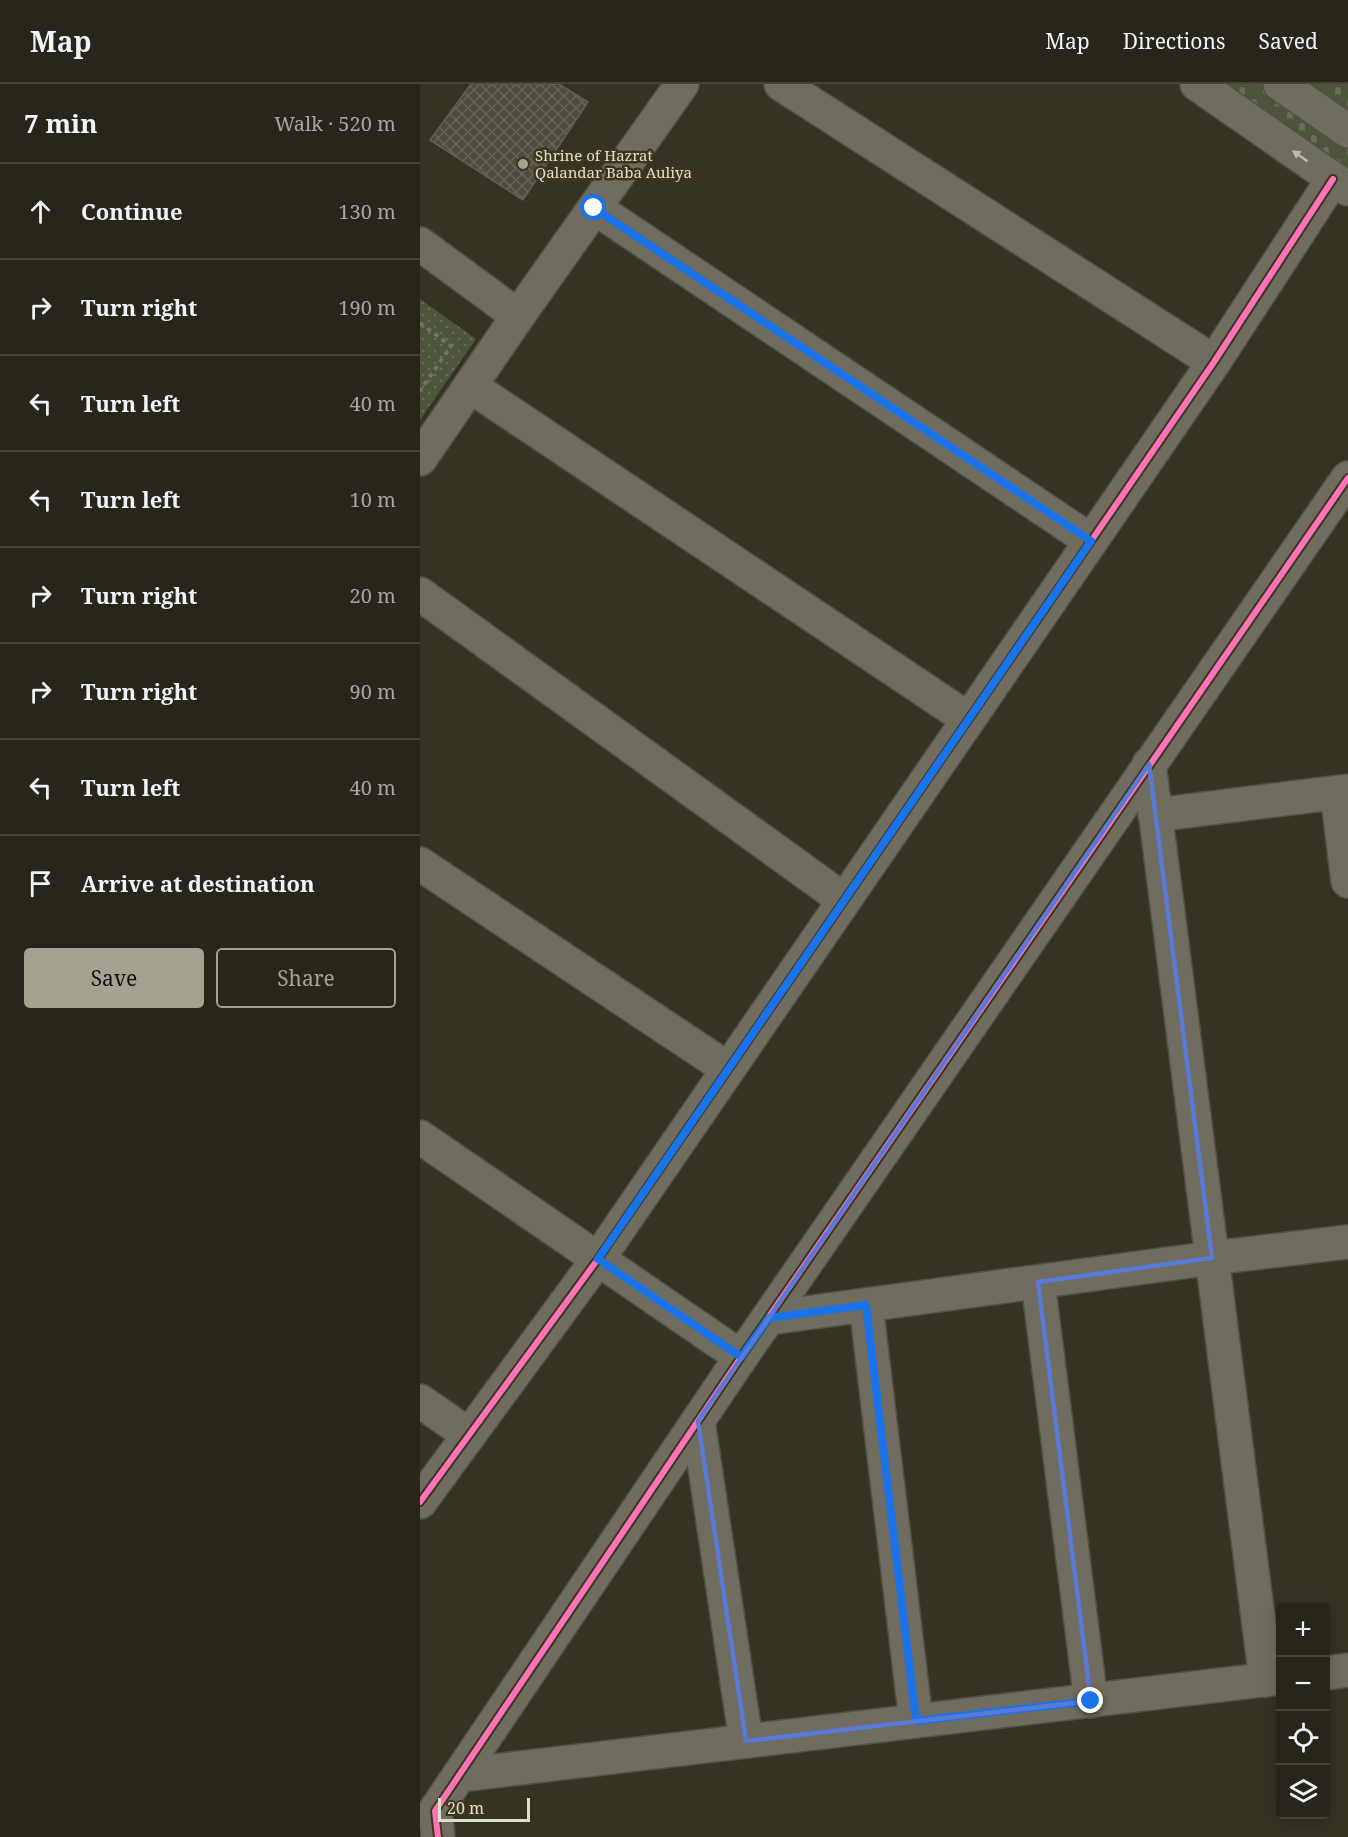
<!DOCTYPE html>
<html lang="en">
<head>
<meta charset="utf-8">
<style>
	body { margin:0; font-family:"Noto Serif",serif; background:#302e24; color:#f1f3f6 }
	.controls { position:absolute; right:18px; bottom:18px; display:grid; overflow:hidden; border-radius:6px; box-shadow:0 3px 15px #0003 }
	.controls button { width:54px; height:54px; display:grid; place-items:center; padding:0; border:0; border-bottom:2px solid #44433a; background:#28261b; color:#f1f3f6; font:30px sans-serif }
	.scale { position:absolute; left:18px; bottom:15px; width:92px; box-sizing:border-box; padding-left:6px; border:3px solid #e2dece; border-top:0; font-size:16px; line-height:21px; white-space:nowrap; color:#e2dece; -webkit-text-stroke:4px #3e361c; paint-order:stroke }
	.stop { position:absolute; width:18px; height:18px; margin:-14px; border:4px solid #1a73e8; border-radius:50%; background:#fff }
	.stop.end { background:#1a73e8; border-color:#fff; box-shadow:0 2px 6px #0008 }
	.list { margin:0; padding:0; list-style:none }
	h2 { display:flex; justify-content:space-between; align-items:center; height:78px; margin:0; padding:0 24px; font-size:26px }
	h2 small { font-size:20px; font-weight:400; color:#a5a5a3 }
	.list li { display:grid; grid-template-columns:39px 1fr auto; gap:18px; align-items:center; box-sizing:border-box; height:96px; padding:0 24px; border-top:2px solid #44433a }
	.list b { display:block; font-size:22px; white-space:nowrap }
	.list em { font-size:20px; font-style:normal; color:#a5a5a3 }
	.actions { display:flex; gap:12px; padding:18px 24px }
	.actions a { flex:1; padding:14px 0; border:2px solid #a6a292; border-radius:6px; text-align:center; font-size:21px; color:#a6a292 }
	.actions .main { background:#a6a292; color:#111 }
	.icon { flex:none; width:33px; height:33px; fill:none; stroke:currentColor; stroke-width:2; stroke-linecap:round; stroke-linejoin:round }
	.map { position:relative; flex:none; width:928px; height:1753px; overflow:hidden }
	header { display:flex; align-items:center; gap:36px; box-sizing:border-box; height:84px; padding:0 30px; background:#28261b; border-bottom:2px solid #44433a }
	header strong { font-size:28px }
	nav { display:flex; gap:33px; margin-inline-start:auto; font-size:21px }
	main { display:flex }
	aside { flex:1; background:#28261b }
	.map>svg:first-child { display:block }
	.cemetery { fill:url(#cemetery-stones) }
	.park { fill:url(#park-dots) }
	.building { fill:url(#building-cross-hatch); stroke:#635f53; stroke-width:1.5 }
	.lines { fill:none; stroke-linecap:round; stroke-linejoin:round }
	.minor-casing { stroke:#545044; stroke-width:36 }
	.path { stroke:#737066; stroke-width:4; stroke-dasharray:4.5 4.5; stroke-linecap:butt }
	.minor { stroke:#706d60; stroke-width:33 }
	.cycleway-casing { stroke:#3e361c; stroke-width:10 }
	.cycleway { stroke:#fb73b8; stroke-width:6 }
	.oneway { fill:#c0bcad }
	.route { stroke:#1a73e8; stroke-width:8 }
	.marked { fill:none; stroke:#5879d5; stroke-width:4.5; stroke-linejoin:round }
	.poi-dot { fill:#a6a292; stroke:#3e361c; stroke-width:2 }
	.labels { text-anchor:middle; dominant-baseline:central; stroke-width:5; stroke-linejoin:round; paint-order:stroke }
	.poi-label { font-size:15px; fill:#e2dece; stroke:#3e361c; text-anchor:start }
</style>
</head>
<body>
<header>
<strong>Map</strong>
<nav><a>Map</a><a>Directions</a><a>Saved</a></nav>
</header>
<main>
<aside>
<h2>7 min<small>Walk · 520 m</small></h2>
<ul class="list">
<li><svg class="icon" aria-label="ahead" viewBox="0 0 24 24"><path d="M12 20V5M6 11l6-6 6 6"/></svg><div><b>Continue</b></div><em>130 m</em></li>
<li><svg class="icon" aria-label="right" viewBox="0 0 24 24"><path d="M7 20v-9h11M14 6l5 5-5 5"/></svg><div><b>Turn right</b></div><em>190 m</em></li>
<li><svg class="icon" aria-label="left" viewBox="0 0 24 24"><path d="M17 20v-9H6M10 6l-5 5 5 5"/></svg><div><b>Turn left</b></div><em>40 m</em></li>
<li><svg class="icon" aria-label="left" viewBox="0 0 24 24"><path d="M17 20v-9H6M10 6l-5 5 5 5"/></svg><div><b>Turn left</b></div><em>10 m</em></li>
<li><svg class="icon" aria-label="right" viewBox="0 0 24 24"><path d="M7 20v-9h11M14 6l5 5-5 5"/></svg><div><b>Turn right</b></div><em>20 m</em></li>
<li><svg class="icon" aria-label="right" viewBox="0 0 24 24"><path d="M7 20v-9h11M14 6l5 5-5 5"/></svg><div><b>Turn right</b></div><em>90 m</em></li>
<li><svg class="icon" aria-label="left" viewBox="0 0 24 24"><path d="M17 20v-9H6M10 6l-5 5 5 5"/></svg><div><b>Turn left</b></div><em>40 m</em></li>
<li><svg class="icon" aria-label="arrive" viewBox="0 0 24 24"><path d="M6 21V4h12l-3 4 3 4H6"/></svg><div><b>Arrive at destination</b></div></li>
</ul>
<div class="actions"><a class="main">Save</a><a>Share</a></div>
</aside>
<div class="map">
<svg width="928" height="1753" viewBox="0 0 928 1753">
	<defs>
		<pattern id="cemetery-stones" width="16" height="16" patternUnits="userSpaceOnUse" patternTransform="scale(1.5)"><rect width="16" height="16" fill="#4d563c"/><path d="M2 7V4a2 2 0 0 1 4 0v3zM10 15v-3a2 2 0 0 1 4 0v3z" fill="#666e57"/></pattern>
		<pattern id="park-dots" width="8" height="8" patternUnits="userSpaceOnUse" patternTransform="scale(1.5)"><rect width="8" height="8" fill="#4d563c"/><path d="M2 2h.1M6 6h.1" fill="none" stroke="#666e57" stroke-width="1.8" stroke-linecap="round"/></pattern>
		<pattern id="building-cross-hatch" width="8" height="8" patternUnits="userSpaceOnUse" patternTransform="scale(1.5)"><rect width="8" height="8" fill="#4e4b40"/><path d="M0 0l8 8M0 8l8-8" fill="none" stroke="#67645a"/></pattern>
	</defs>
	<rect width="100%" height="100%" fill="#363224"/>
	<path class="cemetery" d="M777 0H928V105Z"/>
	<path class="park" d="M0 215 56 255 0 336Z"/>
	<path class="building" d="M51 0H139L168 18 103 116 10 56Z"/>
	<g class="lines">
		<defs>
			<g id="minor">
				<path d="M361 0 794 278"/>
				<path d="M777 0 928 105"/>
				<path d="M860 0 928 47"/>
				<path d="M175 124 671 457"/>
				<path d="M0 160 98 232"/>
				<path d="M50 302 548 635"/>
				<path d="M0 375 98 232 262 0"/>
				<path d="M0 510 424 816"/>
				<path d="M729 680 846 1596"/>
				<path d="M917 709 928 797"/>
				<path d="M735 731 928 707"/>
				<path d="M0 780 308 985"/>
				<path d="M0 1053 321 1273"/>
				<path d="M618 1198 671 1617"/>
				<path d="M446 1221 496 1637"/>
				<path d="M349 1234 792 1174 928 1158"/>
				<path d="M0 1317 49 1351"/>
				<path d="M278 1337 326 1657"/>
				<path d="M0 1418 178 1175 794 278 913 95"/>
				<path d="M906 1589 928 1586"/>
				<path d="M40 1691 860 1594"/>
				<path d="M18 1753 15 1727 321 1273 928 394"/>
			</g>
		</defs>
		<use href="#minor" class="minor-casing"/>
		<path class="path" d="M0 239 31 262 0 307"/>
		<use href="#minor" class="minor"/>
		<defs>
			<g id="cycleway">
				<path d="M0 1418 178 1175 794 278 913 95"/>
				<path d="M18 1753 15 1727 321 1273 928 394"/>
			</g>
		</defs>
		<use href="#cycleway" class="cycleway-casing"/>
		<use href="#cycleway" class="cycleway"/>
	</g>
	<defs><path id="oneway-solid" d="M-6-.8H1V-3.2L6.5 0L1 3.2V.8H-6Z" transform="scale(1.5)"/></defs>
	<use class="oneway" href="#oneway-solid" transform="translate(880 72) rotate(-145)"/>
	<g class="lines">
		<path class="route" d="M174 124 671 457 178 1175 321 1273 349 1234 446 1221 496 1637 671 1617"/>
	</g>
	<path class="marked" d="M729 680 792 1174 618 1198 671 1617 326 1657 278 1337Z"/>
	<circle class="poi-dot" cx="103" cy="80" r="6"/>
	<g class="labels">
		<g class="poi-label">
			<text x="115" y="71">Shrine of Hazrat<tspan x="115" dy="17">Qalandar Baba Auliya</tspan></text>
		</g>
	</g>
</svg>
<div class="controls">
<button>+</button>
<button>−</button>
<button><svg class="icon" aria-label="locate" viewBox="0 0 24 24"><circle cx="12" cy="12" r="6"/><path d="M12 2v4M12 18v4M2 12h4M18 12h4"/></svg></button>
<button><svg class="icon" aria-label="layers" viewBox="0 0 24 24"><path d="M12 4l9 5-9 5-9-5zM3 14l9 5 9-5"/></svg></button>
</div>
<div class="scale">20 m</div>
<div class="stop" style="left:174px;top:124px"></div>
<div class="stop end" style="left:671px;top:1617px"></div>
</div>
</main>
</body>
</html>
